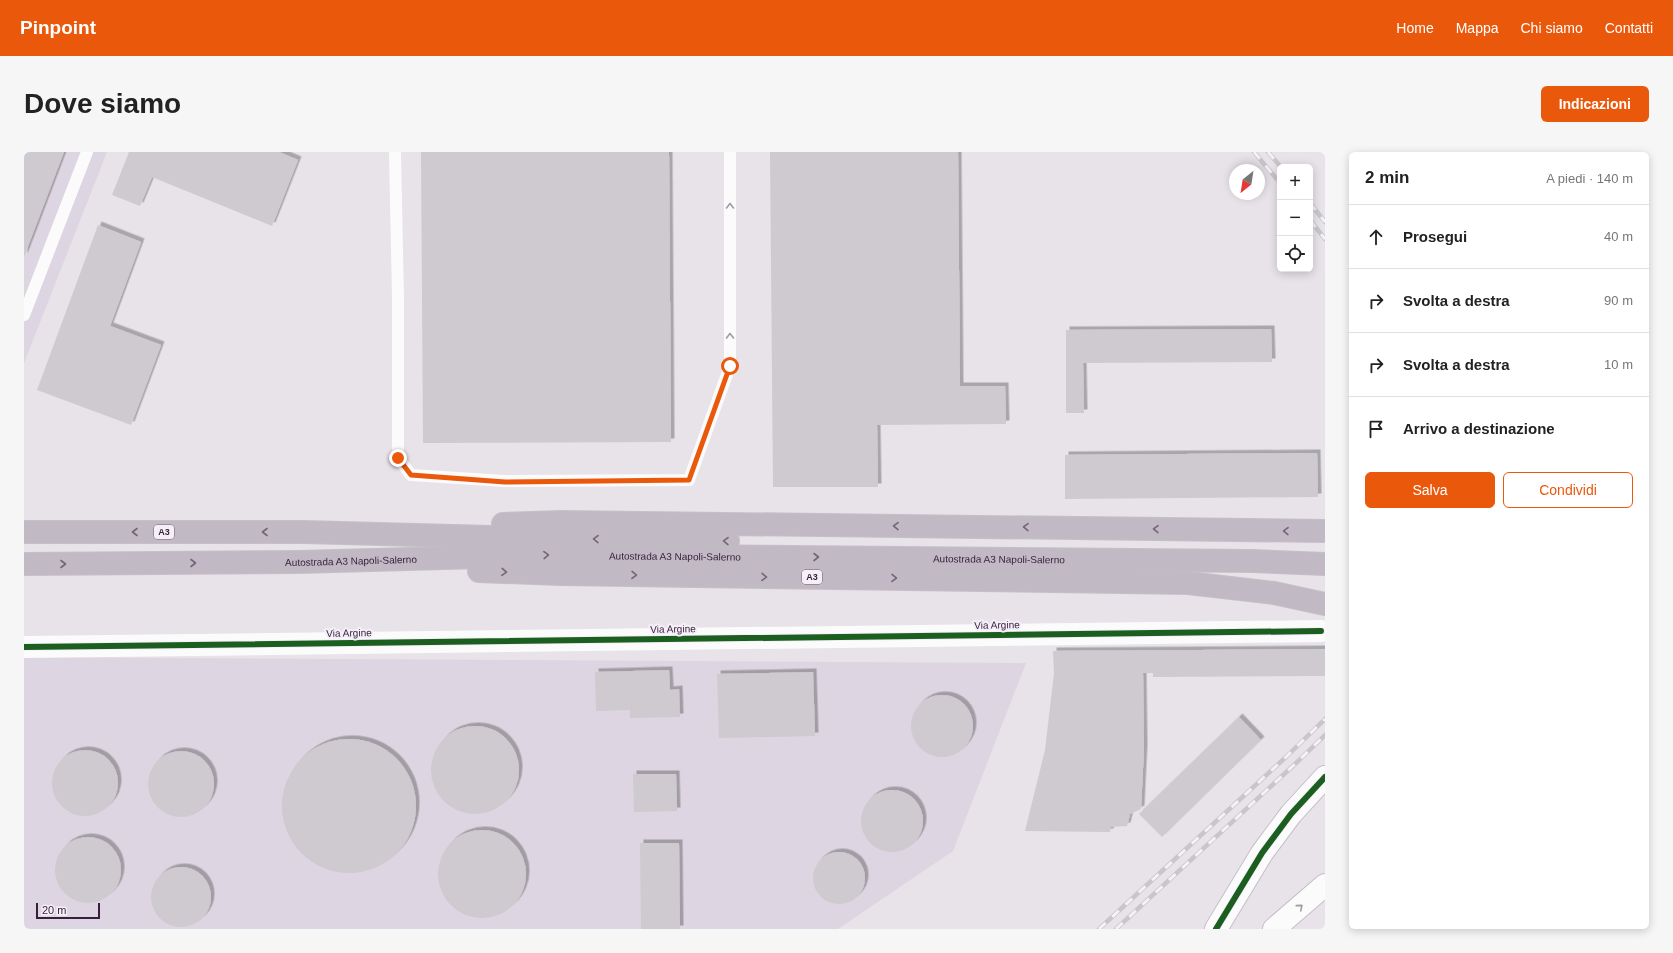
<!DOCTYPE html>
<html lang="it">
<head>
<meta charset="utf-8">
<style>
	body { margin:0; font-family:Arial,sans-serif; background:#f6f6f6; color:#222 }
	.controls { position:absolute; right:12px; top:12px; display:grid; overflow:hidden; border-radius:6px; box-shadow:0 2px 10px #0003 }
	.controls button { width:36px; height:36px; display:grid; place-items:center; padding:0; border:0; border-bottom:1px solid #e0e0e0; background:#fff; color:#222; font:20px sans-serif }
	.compass { position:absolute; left:1205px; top:12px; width:36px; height:36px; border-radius:50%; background:#fff; box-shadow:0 2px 10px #0003; rotate:210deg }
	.scale { position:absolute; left:12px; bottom:10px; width:64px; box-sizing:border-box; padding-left:4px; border:2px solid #381f3d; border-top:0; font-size:11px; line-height:14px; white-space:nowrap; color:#381f3d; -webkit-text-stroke:3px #f5f0f8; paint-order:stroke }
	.stop { position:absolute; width:12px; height:12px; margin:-9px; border:3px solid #ea580c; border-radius:50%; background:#fff }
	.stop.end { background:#ea580c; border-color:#fff; box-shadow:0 1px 4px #0008 }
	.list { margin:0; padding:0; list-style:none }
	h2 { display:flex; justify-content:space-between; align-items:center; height:52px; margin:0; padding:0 16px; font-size:17px }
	h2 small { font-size:13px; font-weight:400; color:#767676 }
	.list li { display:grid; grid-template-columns:26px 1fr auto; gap:12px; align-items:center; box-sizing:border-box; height:64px; padding:0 16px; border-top:1px solid #e0e0e0 }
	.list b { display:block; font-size:15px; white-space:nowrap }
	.list em { font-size:13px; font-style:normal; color:#767676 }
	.actions { display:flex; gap:8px; padding:12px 16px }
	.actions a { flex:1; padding:9px 0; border:1px solid #ea580c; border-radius:6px; text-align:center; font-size:14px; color:#ea580c }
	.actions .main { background:#ea580c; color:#fff }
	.icon { flex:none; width:22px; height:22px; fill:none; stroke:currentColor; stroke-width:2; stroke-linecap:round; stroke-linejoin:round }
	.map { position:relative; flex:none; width:1301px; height:777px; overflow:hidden; border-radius:6px }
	header { display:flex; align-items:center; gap:24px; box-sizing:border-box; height:56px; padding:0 20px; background:#ea580c; color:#fff }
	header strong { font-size:19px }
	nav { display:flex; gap:22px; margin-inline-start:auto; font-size:14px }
	.intro { display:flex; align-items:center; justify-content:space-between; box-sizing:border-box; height:96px; padding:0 24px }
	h1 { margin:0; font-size:28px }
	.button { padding:10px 18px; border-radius:6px; background:#ea580c; color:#fff; font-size:14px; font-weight:700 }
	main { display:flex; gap:24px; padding:0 24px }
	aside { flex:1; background:#fff; border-radius:6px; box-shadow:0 2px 10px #0003 }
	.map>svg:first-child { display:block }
	.built { fill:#ddd5e1 }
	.building { fill:#cecad0; filter:url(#shadow) }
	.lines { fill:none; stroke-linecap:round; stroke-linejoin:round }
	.secondary-casing { stroke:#c6bec9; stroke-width:24 }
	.highway-casing { stroke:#c7bfc9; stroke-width:24 }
	.lane { stroke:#fbfbfc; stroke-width:12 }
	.street { stroke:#fbfbfc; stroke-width:22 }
	.secondary { stroke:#fbfbfc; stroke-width:22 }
	.highway { stroke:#c1b9c3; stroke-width:22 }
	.rail-casing { stroke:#c9c6ca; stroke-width:4.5 }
	.rail { stroke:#f5f0f8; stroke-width:3; stroke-dasharray:9; stroke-linecap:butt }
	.cycleway-casing { stroke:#f5f0f8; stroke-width:8 }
	.cycleway { stroke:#1b5e20; stroke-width:6 }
	.oneway { stroke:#a398a6 }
	.oneway2 { stroke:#766479 }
	.route { stroke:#ea580c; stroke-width:5 }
	.labels { text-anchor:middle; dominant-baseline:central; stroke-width:4; stroke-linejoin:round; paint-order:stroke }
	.shield { fill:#f5f0f8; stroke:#715e75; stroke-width:1 }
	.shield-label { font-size:9px; font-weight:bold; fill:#381f3d }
	.street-label { font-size:10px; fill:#381f3d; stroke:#f5f0f8 }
</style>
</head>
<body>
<header>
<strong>Pinpoint</strong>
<nav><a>Home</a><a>Mappa</a><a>Chi siamo</a><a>Contatti</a></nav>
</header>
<div class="intro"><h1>Dove siamo</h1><a class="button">Indicazioni</a></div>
<main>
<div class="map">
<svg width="1301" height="777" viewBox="0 0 1301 777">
	<defs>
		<filter id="shadow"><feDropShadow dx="3.5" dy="-3.5" stdDeviation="0" flood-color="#0004"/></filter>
	</defs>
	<rect width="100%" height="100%" fill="#e7e3e9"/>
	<g class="built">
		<path d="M0 0H83L0 211Z"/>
		<path d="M0 505 1002 511 929 699 814 777H0Z"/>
	</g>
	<g class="building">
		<path d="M0 0H40L0 105Z"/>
		<path d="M105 0H255L274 8 248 74 128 25 116 54 88 43Z"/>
		<path d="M397 0H645L647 290 399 291Z"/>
		<path d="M746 0H934L936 234H981L982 272 853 273 854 335H749Z"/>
		<path d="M74 73 117 90 86 174 137 193 107 273 13 238Z"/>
		<path d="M1247 177 1248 210 1059 211 1060 261H1042V178Z"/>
		<path d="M1293 301 1294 345 1041 347V303Z"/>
		<path d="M1301 497V524L1129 525V521H1119L1120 596 1117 657 1106 662 1103 674 1087 675 1086 680 1001 679 1021 598 1030 521 1029 499Z"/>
		<path d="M645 518 646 538 655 537 656 565 606 566V558L572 559 571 520Z"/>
		<path d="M789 520 791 584 695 586 693 522Z"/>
		<circle cx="918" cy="574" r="31"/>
		<path d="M1215 565 1237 588 1138 685 1115 662Z"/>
		<circle cx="451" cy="618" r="44"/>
		<circle cx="325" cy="654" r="67"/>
		<circle cx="61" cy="631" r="33"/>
		<circle cx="157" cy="632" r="33"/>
		<path d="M609 622H652L653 659 610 660Z"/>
		<circle cx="868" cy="669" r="31"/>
		<circle cx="458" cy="722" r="44"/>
		<circle cx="64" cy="718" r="33"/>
		<path d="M616 691H655L656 777H617Z"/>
		<circle cx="815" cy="726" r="26"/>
		<circle cx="157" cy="745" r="30"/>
	</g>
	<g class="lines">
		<defs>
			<g id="secondary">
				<path d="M1192 777 1238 701 1267 662 1301 625"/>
				<path d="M1250 777 1301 733"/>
			</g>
			<g id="highway">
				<path d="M479 372 537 370 1301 379"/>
				<path d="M0 380H280L537 387 704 389"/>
				<path id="s1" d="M0 412 274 410 536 403 1228 409 1301 412"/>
				<path d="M455 419 535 422 1164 431 1250 441 1301 452"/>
			</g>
		</defs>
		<use href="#secondary" class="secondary-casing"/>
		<use href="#highway" class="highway-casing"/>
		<g class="lane">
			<path d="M371 0 374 146V306L387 323 481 329 665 328 706 214V0"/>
			<path d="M0 163 63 0"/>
		</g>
		<path class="street" d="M0 495 1297 479"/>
		<use href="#secondary" class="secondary"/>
		<use href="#highway" class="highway"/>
		<defs>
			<g id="rail">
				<path d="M1230 0 1256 31"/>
				<path d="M1244 0 1257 15"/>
				<path d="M1286 51 1301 70"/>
				<path d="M1286 68 1301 87"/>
				<path d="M1075 777 1262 605 1301 567"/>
				<path d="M1092 777 1270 613 1301 583"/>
			</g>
		</defs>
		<use href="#rail" class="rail-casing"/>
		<use href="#rail" class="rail"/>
		<defs>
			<g id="cycleway">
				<path d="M0 495 1297 479"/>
				<path d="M1192 777 1238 701 1267 662 1301 625"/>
			</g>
		</defs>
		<use href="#cycleway" class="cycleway-casing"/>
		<use href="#cycleway" class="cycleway"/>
	</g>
	<defs><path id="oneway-chevron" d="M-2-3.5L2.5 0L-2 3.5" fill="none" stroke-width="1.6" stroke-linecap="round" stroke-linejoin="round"/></defs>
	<g class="oneway">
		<use href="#oneway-chevron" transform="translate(706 54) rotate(-90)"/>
		<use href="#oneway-chevron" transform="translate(706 184) rotate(-90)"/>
		<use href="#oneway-chevron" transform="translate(1276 755) rotate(-41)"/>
	</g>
	<g class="oneway2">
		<use href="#oneway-chevron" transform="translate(872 374) rotate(-179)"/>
		<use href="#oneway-chevron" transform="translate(1002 375) rotate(-179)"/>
		<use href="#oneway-chevron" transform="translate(1132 377) rotate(-179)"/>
		<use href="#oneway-chevron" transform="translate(1262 379) rotate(-179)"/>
		<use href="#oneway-chevron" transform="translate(111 380) rotate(-180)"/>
		<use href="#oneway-chevron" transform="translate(241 380) rotate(-180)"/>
		<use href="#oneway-chevron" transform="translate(572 387) rotate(-179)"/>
		<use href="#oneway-chevron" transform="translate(702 389) rotate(-179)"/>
		<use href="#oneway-chevron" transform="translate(522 403) rotate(-2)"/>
		<use href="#oneway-chevron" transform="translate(792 405)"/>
		<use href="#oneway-chevron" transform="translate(169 411)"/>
		<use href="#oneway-chevron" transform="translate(39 412)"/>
		<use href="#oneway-chevron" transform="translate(480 420) rotate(3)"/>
		<use href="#oneway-chevron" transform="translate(610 423) rotate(1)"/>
		<use href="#oneway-chevron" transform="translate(740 425) rotate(1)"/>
		<use href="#oneway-chevron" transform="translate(870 426) rotate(1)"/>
	</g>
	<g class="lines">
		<path class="route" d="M374 306 387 323 481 330 665 328 706 214"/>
	</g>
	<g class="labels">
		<g class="shield">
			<rect x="130" y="373" width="20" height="14" rx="3"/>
			<rect x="778" y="418" width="20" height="14" rx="3"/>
		</g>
		<g class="shield-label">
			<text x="140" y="380">A3</text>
			<text x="788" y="425">A3</text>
		</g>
		<g class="street-label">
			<text stroke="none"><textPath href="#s1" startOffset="651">Autostrada A3 Napoli-Salerno</textPath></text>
			<text stroke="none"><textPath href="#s1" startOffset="975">Autostrada A3 Napoli-Salerno</textPath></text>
			<text stroke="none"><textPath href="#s1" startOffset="327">Autostrada A3 Napoli-Salerno</textPath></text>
			<text transform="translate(973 473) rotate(-1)">Via Argine</text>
			<text transform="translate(649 477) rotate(-1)">Via Argine</text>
			<text transform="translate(325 481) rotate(-1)">Via Argine</text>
		</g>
	</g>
</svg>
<div class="controls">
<button>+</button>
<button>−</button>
<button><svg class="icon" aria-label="locate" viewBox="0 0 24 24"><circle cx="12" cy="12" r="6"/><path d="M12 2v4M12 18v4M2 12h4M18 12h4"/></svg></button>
</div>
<svg class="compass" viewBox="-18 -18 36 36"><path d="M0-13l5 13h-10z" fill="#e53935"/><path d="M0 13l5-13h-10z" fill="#767676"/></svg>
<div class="scale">20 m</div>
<div class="stop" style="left:706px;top:214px"></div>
<div class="stop end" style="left:374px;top:306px"></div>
</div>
<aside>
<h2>2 min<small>A piedi · 140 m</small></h2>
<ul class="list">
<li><svg class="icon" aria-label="ahead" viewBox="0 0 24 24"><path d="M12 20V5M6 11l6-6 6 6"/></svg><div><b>Prosegui</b></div><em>40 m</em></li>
<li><svg class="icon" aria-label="right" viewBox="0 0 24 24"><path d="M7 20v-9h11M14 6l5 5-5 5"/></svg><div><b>Svolta a destra</b></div><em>90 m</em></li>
<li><svg class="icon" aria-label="right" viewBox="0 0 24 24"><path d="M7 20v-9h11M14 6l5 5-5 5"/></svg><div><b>Svolta a destra</b></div><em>10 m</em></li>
<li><svg class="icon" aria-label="arrive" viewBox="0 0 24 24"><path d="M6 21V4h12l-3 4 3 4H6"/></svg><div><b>Arrivo a destinazione</b></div></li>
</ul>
<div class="actions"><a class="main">Salva</a><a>Condividi</a></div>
</aside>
</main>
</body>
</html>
